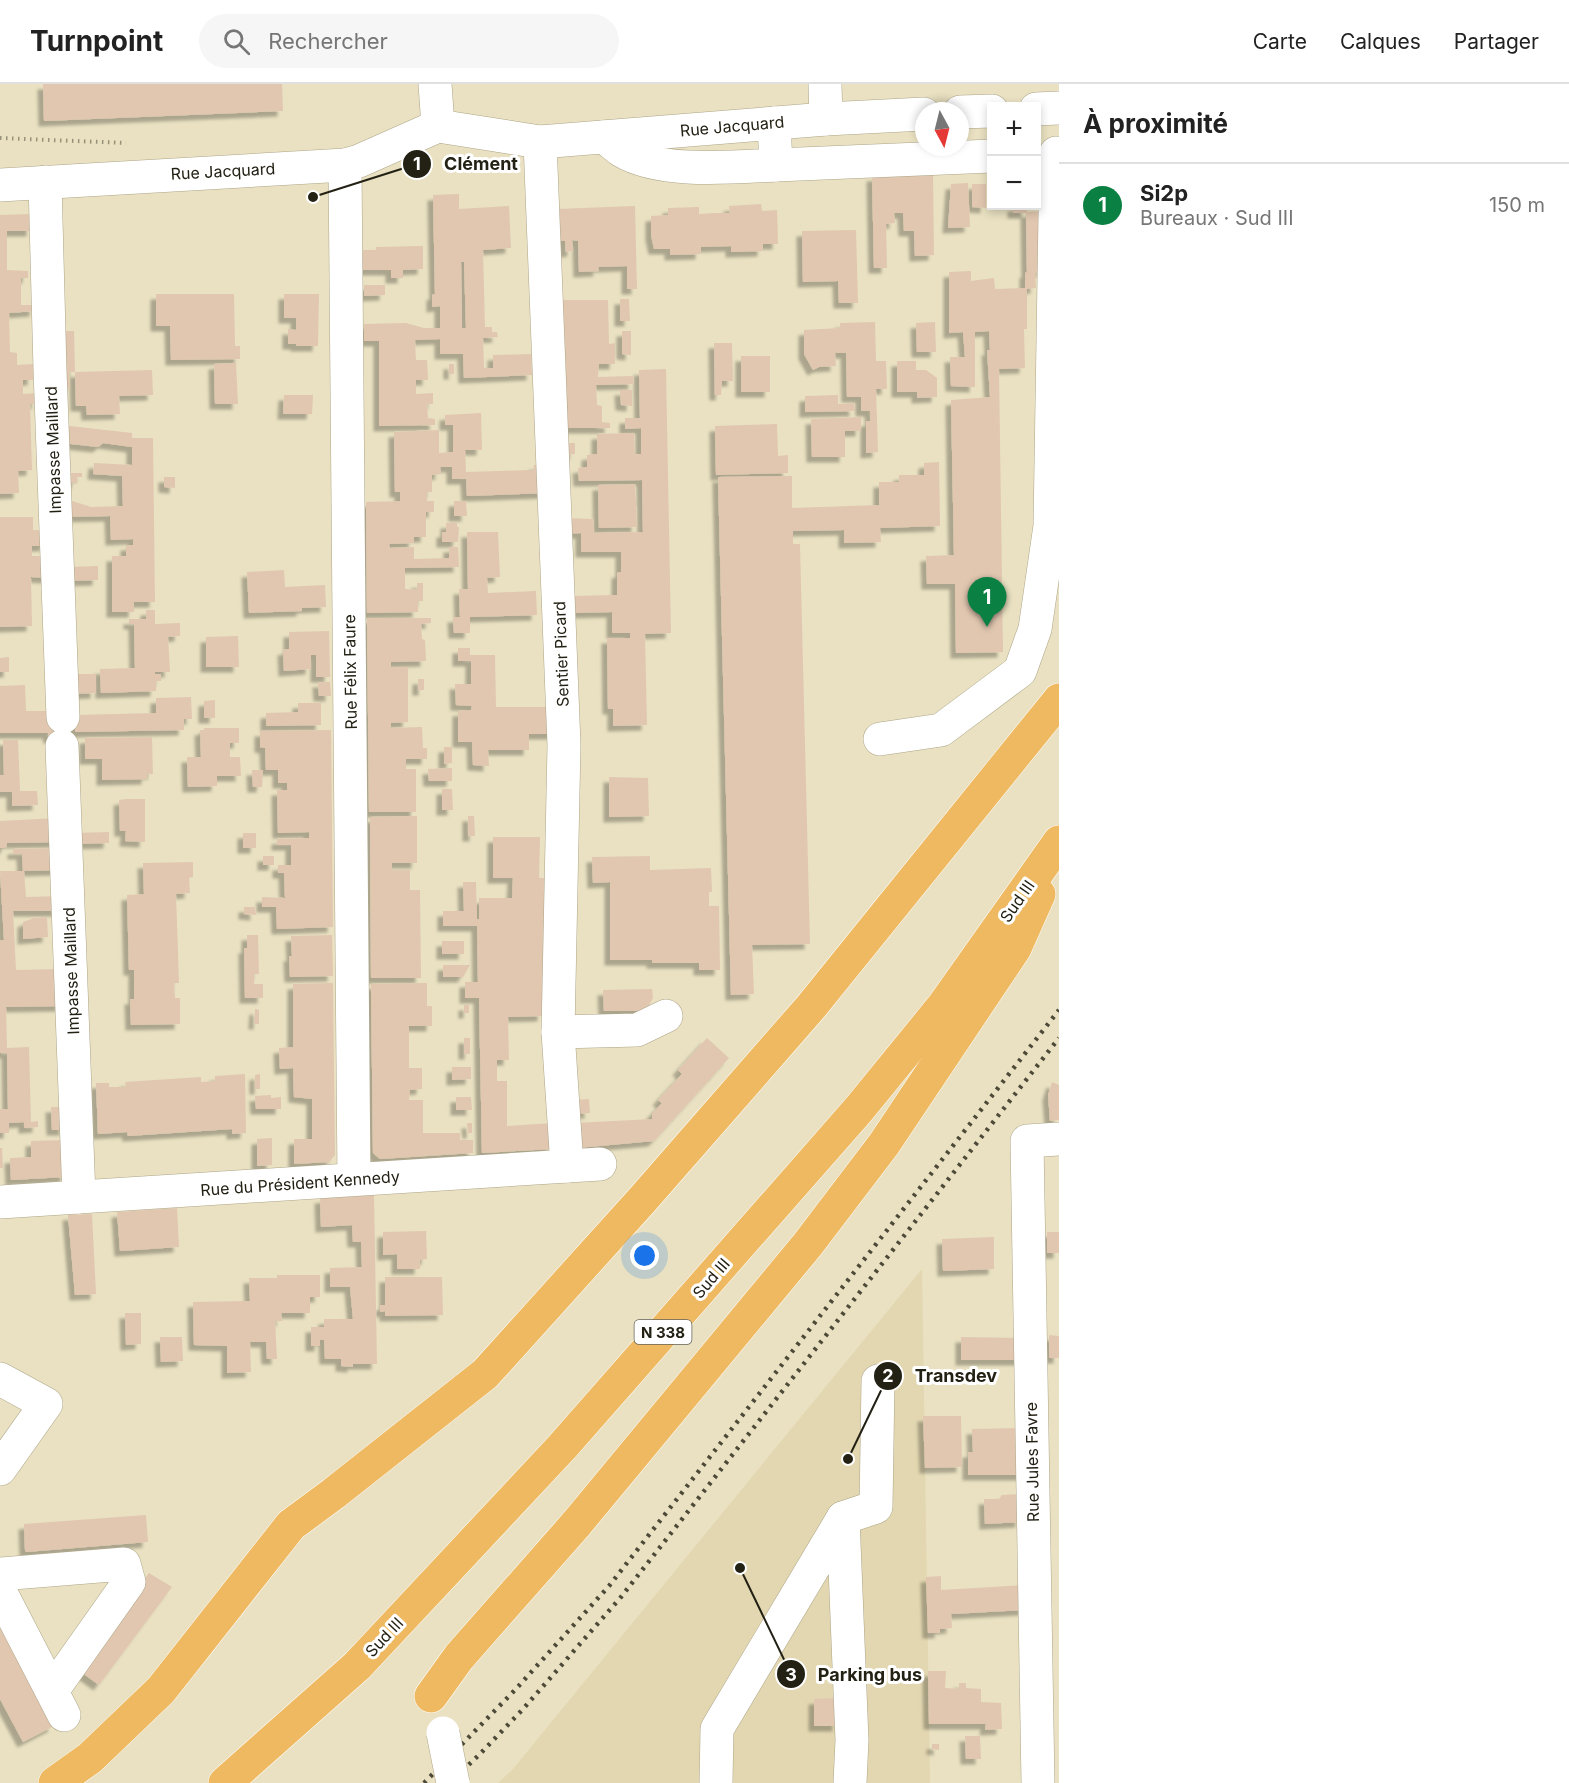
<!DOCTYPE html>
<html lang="fr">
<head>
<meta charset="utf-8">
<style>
	body { margin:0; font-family:Inter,sans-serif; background:#f6f6f6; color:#222 }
	.controls { position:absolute; right:18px; top:18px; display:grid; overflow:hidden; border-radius:0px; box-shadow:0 3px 9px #0003 }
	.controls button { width:54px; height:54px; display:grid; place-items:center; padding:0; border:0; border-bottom:2px solid #e0e0e0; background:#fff; color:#222; font:30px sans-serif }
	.compass { position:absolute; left:915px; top:18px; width:54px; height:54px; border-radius:50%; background:#fff; box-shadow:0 3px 9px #0003; rotate:173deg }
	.you { position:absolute; left:645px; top:1172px; width:21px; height:21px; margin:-15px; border:4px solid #fff; border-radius:50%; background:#1a73e8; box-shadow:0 0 0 9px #1a73e833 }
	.badge { display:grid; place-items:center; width:39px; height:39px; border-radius:50%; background:#0b8043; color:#fff; font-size:20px; font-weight:700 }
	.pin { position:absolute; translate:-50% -50px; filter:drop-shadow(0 2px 3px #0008) }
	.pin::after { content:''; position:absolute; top:32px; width:21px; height:18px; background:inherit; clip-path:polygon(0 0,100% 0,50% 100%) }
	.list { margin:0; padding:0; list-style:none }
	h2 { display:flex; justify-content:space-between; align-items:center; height:78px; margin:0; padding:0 24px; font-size:26px }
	h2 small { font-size:20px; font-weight:400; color:#767676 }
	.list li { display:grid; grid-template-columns:39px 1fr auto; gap:18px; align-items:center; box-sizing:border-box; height:84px; padding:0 24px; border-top:2px solid #e0e0e0 }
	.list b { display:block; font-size:22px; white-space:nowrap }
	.list p { margin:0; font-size:20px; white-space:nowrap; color:#767676 }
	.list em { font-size:20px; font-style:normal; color:#767676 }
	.icon { flex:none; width:33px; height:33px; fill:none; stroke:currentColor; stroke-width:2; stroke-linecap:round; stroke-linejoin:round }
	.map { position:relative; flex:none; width:1059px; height:1699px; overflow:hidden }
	header { display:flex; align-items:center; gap:36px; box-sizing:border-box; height:84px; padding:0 30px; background:#fff; border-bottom:2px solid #e0e0e0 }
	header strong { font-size:28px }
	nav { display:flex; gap:33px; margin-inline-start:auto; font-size:21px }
	.search { width:420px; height:54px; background:#f6f6f6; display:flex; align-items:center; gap:15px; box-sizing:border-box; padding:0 21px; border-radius:33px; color:#767676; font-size:22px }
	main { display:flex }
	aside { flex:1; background:#fff }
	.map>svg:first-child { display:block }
	.built { fill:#e2d7b0 }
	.building { fill:#e1c7b0; fill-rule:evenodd; filter:url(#shadow) }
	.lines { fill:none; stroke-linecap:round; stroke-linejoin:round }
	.minor-casing { stroke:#ada587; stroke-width:34 }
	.highway-casing { stroke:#fff; stroke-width:34 }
	.path { stroke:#979179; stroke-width:4; stroke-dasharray:1.5 4.5; stroke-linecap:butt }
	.minor { stroke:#fff; stroke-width:33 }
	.highway { stroke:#eeb961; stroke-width:33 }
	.rail { stroke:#4d4938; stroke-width:4.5; stroke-dasharray:3 6; stroke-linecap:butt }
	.minor-bridge-casing { stroke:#ada587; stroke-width:34; stroke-linecap:butt }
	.minor-bridge { stroke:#fff; stroke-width:33 }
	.labels { text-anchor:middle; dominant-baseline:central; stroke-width:6; stroke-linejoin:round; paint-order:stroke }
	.shield { fill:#fff; stroke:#65635a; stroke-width:1.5 }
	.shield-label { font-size:15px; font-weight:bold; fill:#232014 }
	.street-label { font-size:16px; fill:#232014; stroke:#fff }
	.leader { fill:none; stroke:#232014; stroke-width:2 }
	.callout-dot { fill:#232014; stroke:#fff; stroke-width:2 }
	.mark-label { font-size:18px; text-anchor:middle; font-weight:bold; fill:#fff }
	.callout-label { font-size:18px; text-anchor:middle; font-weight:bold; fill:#232014; stroke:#fff; stroke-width:6; stroke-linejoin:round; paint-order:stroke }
</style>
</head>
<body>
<header>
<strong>Turnpoint</strong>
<div class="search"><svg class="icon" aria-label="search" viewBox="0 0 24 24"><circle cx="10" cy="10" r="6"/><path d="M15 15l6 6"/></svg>Rechercher</div>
<nav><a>Carte</a><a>Calques</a><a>Partager</a></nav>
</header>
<main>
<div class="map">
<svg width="1059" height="1699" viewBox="0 0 1059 1699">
	<defs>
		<filter id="shadow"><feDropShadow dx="-5.5" dy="5.5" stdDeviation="1.5" flood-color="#0004"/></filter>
	</defs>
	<rect width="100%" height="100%" fill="#e9e1c1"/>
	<path class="built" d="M922 1185 930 1699H498L513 1685Z"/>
	<g class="building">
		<path d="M43 0H282L283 27 44 37Z"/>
		<path d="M933 89 934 171 915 172 914 147H904L903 129H894L895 139 886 140 887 184H874L872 92Z"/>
		<path d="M968 99 970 143 948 144 951 100Z"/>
		<path d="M972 100H986V124L972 123Z"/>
		<path d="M459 110V125L509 122 511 164 483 166 485 243H492V248H497L498 253 483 254 484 284H493V271L531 270 532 291 464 294 463 270H440V255L415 256 416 276H427L428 296H416V310L433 309V320H427L428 334 435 335V341L379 342V257H364V240L406 239 424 244H440V222L432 223V211L435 210 433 111ZM461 178H464L466 244H462Z"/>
		<path d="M761 120 762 127 777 126 778 160H763V167L731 168V162L701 163V170L670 171V165H654L651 151V132L668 131V124L699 123V130L714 129H730L729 122Z"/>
		<path d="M635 122 637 205H627V182L598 183 599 187 579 188 578 157 572 156 573 167 566 168 565 157H557L556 125Z"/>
		<path d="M1013 122H1027V128L1041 127 1042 188 1035 189 1036 204 1027 205V245H1024L1025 284 999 285 1003 568 956 569 955 500H927L926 472 954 471 951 316 990 313 987 266H990L989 247 975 248V303L951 302 950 273H965L963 248 949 249V188L971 187V197L994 194 995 205 1025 204V188L1027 189 1026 129H1013Z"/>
		<path d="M32 130V147H7V186L28 187V194H21V221H35V227L9 229 10 268 17 269V281L33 280V296H23V310L37 309V320H30L32 386 18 387 19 409 0 410V131Z"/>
		<path d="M856 146 858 219H839L838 197 803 198 802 147Z"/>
		<path d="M423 162V185L403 186V194H391V186H363V166H376V163Z"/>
		<path d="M364 201H385V211L364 212Z"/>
		<path d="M156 210H234L235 262H240V275L171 276 170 242H156Z"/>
		<path d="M284 210H319L318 262H296V260H288V245L296 246V234H284Z"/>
		<path d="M620 215H629L630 237H620Z"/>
		<path d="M559 216H608L609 260 615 259V280H599L598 293 633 292 634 300 596 301 597 321 602 322V338L610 339V344H562Z"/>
		<path d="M875 238 876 277H886L887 305H876L878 368 866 369V337H871L870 327H861V313H847L846 269H835L836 282 819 283 813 286 804 270V246L840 244V239Z"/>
		<path d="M935 238 936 268H917L916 239Z"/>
		<path d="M58 247H74L75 288H69L70 305H60Z"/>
		<path d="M622 247H631V271L622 270Z"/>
		<path d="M714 259H732L733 297H722L721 311H715Z"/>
		<rect x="741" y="272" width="29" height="36"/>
		<path d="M897 277H916V286H926L937 294V313L917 314V308H897Z"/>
		<path d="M236 279 238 320H215L214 280Z"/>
		<rect x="449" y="280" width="5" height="10"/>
		<path d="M666 285 671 549 645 550 647 641 613 642V625H608L607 554H630V549H612V528L570 529V512L617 511V489L621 488V468H581V449L565 450 564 434 593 435 594 449 643 448 642 396 579 397 578 384 587 383V371L597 370V350L634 349 635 370H641V344L625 345V334H640L639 286Z"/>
		<path d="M152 286 153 311 119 312 120 330 87 331 86 322H76L75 288Z"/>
		<path d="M620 306H632V322L621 321Z"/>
		<path d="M284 311H313L312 330H283Z"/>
		<path d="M838 311V320L854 319 855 327 805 328V312Z"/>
		<path d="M481 329 482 366H465L466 388 534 386V381L549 380V409L467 412 466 395H452V383H440L441 390 432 391V408H427V417H434V428H426V453H414V459L389 460 390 464 414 463V475L449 474V463H458L459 483 405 484V505L417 506V499H423V517H418V528L367 529 366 418 400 417V408H395L394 348 439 346V369L453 368V341H445V331Z"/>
		<path d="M861 333V347H845V373H812L811 335Z"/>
		<path d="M777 340 778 372 788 371V389L716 391 715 342Z"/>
		<path d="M61 341 132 349V354H153L155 518H134V528H112V472H126V461H133V455L111 456 110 432 64 433 63 414 91 423 123 422 122 392 93 390 94 379 132 381V363L103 359 98 363 62 359Z"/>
		<path d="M562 359H575V370L563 371Z"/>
		<path d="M939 378 940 442 880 444 881 458 844 459V446L793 447V460H800L810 860 752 861 754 910 731 911 718 393 792 392V424L879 421V398H899V391H924V379Z"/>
		<path d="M62 389H82V393H77V399H63Z"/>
		<path d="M164 393H175V404L164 403Z"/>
		<path d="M635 400 637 443 599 444 598 401Z"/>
		<path d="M454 417H466L467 432H454Z"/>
		<path d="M0 433H33V446H49L45 462H32V472H50V494L31 493 32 542 0 543Z"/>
		<path d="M446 439H457V443H459L458 458H442V448H446Z"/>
		<path d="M467 448H498L500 493 487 494 488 509 536 507 537 531 470 533V549H454L453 533H460L459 505H468Z"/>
		<path d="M98 482V496L66 497V483Z"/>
		<path d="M284 486 285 503 325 501 326 523 302 524V527L249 529 247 488Z"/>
		<path d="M146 526H155V540L180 539V552L168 553 170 588H155V590H161V597H156V607L101 609 100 585 135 584 134 540H129V535H146Z"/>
		<path d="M367 534H431V539L421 540 422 555 425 556 426 577 391 578V583H408V638L391 639V644L422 643 423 664H427V675H406V685H416V728H369Z"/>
		<path d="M329 547 330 593H316V571H311V585L284 587 283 566 289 565V548Z"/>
		<path d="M238 552 239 583H206V553Z"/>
		<path d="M458 564H470V571H495L496 623H555L554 650H529V666H488L489 682 473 681 472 658H458V627L471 626 472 622 456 621 455 600H471V577H458Z"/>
		<path d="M9 573V588H0V574Z"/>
		<path d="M70 590H96V609L70 610Z"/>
		<rect x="418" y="595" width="6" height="11"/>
		<path d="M318 598H330L331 612H319Z"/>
		<path d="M25 601 26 627H54L55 654H49L48 649H0V602Z"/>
		<path d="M191 613 192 635H184V646L75 648V631L156 629V614Z"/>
		<path d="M215 616V634H204V617Z"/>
		<path d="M298 619H321V641L266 642V629L298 628Z"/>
		<path d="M204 644H239V659H230V673H240L241 692H217V702L188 703 187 673H201L200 646H204Z"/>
		<path d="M331 646 333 843 277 845 276 823H262V813L285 814 284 789H278V781H291V761H277V755L309 754V748L278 749 277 706H287V699H278V686H266L265 664 260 663V647Z"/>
		<path d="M152 653 153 690H147V695L102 696V675H85V654Z"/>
		<path d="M3 656H18L20 707H37L38 721 12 722V708H0V691H4Z"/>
		<path d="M444 663H452V679L444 680Z"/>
		<path d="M452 684V697H429L428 685Z"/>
		<path d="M252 686H263L262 703H253Z"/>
		<path d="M609 693 648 694 649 732 609 733Z"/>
		<path d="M442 705H452L453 726H442Z"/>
		<path d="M126 715H145V758L125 757 126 747H120L119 716Z"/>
		<path d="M417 732V779H392V786H410V806H420L421 894H371L370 733Z"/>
		<path d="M468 732H474L475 752H468Z"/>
		<path d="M57 734 58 758 7 759 6 764H0V737Z"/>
		<path d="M109 748V759L75 760V749Z"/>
		<rect x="243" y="749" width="13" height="15"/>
		<path d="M493 753H540L539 794H547L543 932 508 933 509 976H497V997H507V1042L553 1039V1065L482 1069 479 914H465V898H478L477 842H443V827H464L463 798H476L477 835H479V814H512L513 794H493Z"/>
		<path d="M58 764V786L23 787 22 770H13V765Z"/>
		<rect x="263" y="772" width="11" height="9"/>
		<path d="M650 772V786L711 784 712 808H709V822H719L720 886H699V879H652V876H610V798L593 799 592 773Z"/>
		<path d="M193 778V793L189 794 190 809 176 810 179 899H174L175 914H180V940L131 941 130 915H134V886H129L127 811 144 810 143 779Z"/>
		<path d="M0 787H24L26 813 59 812V827H13L16 886 61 885 62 922 6 923 7 964 29 963 31 1038 38 1037V1043L24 1044V1038L9 1039V1049H0V1025H8L7 969H0V856H4Z"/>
		<path d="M244 823H255L256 831 244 830Z"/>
		<path d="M47 833 48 853 23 855V838L34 834Z"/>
		<path d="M247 851H258L259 890H254V900H263V914H245L244 864H247Z"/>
		<path d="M332 851 333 892 290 893 289 872H292L291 852Z"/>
		<rect x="442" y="857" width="22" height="13"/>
		<path d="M443 881H470L463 893H443Z"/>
		<path d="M333 899 335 1071 329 1078 294 1080V1055H312V1015L294 1013 293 984 280 985 279 964 293 963V900Z"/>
		<path d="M427 899V922H432V942H409V984H422V1005L410 1006 409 1016H423V1049H460V1056H473V1069L380 1075 373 1069 371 900Z"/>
		<path d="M652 905 653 914 646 927H604L603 906Z"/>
		<rect x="464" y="921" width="5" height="8"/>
		<path d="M255 925 259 926V940H254Z"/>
		<rect x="464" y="954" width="6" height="16"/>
		<path d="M707 954 729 974 654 1057 577 1064 575 1039 652 1035V1030L662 1019 658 1016 682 990 678 986Z"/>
		<path d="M452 983H471V995L452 996Z"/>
		<path d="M245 990 246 1049 232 1050V1045L128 1052 127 1048 98 1050 96 999H109V1003H126L125 998 201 993V998L215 997V992Z"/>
		<path d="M260 990V1005H255V991Z"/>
		<path d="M1052 998 1059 1001V1036L1050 1037 1048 1011Z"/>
		<path d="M271 1011V1014L281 1013V1025H256L255 1012Z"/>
		<path d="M456 1013H471L472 1026H456Z"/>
		<path d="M589 1015 590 1029 574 1030V1016Z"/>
		<path d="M51 1023H64L65 1046H52Z"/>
		<path d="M467 1039H472V1049H468Z"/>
		<path d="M272 1054V1081L257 1082V1055Z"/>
		<path d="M65 1056 66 1093 11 1096 10 1074 31 1073V1057Z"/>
		<path d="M0 1064H2L3 1084H0Z"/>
		<path d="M374 1111 377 1280H353V1283L341 1282V1275H325L324 1256H320V1262H311V1243H324V1235H353L350 1203H330V1184L362 1183 361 1158H353L352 1141 321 1143 320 1114Z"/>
		<path d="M177 1124 179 1163 120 1167 117 1128Z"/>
		<path d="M92 1130 96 1210 75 1211 68 1131Z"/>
		<path d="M426 1147 427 1175 420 1176V1185H397V1170L383 1171V1148Z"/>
		<rect x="1047" y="1148" width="12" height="21"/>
		<path d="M994 1153V1185L943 1187 942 1155Z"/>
		<path d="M277 1191H320V1213H310V1229H281L282 1237H275L277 1275H267L266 1258H250L251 1288 227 1289V1262L194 1261 193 1218 250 1217 249 1194H277Z"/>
		<path d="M385 1193H442L443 1231 385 1232V1227L380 1228V1221H385Z"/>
		<path d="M125 1229H141V1260L126 1261Z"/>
		<path d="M1049 1251 1059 1252V1274H1049Z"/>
		<path d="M160 1253H182L183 1277 161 1278Z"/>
		<path d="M961 1253 1022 1254V1276H961Z"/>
		<path d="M923 1332H961L962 1383 925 1384Z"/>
		<path d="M1023 1344 1024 1391H968V1368H973L972 1345Z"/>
		<path d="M1020 1410 1021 1438 985 1440 984 1415H999L1002 1411Z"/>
		<path d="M146 1431 148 1458 26 1468 25 1466 24 1440Z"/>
		<path d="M149 1489 172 1503 99 1601 77 1585Z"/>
		<path d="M941 1492V1506L1025 1501V1526L951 1530 952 1544 940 1545V1549H928L926 1493Z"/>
		<path d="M0 1540 54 1642 23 1658 0 1615Z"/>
		<path d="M928 1587H946L945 1604 959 1605V1599H966V1604L981 1605V1618L1001 1619 1002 1645 985 1646 986 1640H929Z"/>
		<path d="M838 1614V1642H814V1615Z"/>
		<path d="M965 1652H980L981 1675H966Z"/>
		<path d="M932 1660H939V1666L932 1665Z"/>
	</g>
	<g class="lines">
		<defs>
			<g id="minor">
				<path d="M435 0 438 42"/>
				<path d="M825 0 826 35"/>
				<path d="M1036 25 1059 24"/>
				<path d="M960 28 992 27"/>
				<path d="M438 42 540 58 826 35 924 30"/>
				<path d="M604 53C610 57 616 63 622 67 660 90 732 83 776 81L774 39"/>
				<path d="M540 58 564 661 558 948 567 1082"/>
				<path d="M345 81 354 1095"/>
				<path d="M776 81 992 72"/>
				<path d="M45 98 50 286 63 633"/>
				<path d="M0 101 345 81 359 77 438 42"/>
				<path d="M880 655 941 646 1020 587 1035 545 1050 442 1056 69"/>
				<path d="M62 662 79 1113"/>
				<path d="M558 948 637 946 666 932"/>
				<path d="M0 1118 600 1080"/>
				<path d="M0 1295 46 1320 0 1385"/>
				<path d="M843 1434 876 1423 878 1297"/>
				<path d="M0 1490 124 1480 129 1498 52 1607"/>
				<path d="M0 1507 64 1631"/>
				<path d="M716 1699 717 1645 843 1434 852 1656 850 1699"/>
				<path d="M1038 1699 1027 1057 1059 1055"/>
			</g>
			<g id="highway">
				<path d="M431 1612 459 1573 577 1439 808 1160 884 1060 1015 864 1039 810"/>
				<path d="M55 1699 90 1674 161 1606 291 1441 333 1410 485 1290 643 1115 810 924 1059 616"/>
				<path d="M225 1699 357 1582 562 1363 859 1025 943 922 1059 758"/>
			</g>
		</defs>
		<use href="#minor" class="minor-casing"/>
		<use href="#highway" class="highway-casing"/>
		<path class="path" d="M0 54 126 59"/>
		<use href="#minor" class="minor"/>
		<use href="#highway" class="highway"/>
		<g class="rail">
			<path d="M424 1699 515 1606 609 1502 1059 926"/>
			<path d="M449 1699 478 1672 524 1624 621 1513 1059 954"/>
		</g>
		<defs>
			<path id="minor-bridge" d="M443 1649 453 1699"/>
		</defs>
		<use href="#minor-bridge" class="minor-bridge-casing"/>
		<use href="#minor-bridge" class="minor-bridge"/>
	</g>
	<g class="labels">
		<rect class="shield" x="634.5" y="1236" width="57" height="24" rx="4.5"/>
		<g class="shield-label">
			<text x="663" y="1248">N 338</text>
		</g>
		<g class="street-label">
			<text transform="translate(732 42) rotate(-5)">Rue Jacquard</text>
			<text transform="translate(223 87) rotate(-3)">Rue Jacquard</text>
			<text transform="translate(53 366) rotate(-92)">Impasse Maillard</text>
			<text transform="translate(561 570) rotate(-92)">Sentier Picard</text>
			<text transform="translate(350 588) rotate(-91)">Rue Félix Faure</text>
			<text transform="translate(1017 817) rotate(-55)">Sud III</text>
			<text transform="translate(71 887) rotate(-92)">Impasse Maillard</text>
			<text transform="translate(300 1099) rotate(-4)">Rue du Président Kennedy</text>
			<text transform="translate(711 1194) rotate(-49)">Sud III</text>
			<text transform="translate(1032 1378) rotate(-91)">Rue Jules Favre</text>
			<text transform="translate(384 1553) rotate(-47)">Sud III</text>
		</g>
	</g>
	<path class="leader" d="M313 113L417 80M848 1375L888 1292M740 1484L791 1590"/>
	<g class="callout-dot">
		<circle cx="313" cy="113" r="6"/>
		<circle cx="848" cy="1375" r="6"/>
		<circle cx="740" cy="1484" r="6"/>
		<circle cx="417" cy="80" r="15"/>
		<circle cx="888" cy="1292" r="15"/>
		<circle cx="791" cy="1590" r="15"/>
	</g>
	<g class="mark-label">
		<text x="417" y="86">1</text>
		<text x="888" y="1298">2</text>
		<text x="791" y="1597">3</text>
	</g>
	<g class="callout-label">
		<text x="481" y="86">Clément</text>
		<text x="956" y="1298">Transdev</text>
		<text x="870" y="1597">Parking bus</text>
	</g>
</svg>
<div class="controls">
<button>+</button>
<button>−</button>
</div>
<svg class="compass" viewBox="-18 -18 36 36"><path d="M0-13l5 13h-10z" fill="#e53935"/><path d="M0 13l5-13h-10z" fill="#767676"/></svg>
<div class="you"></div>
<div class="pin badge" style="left:987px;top:543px">1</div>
</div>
<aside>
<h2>À proximité<small></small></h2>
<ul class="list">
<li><span class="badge">1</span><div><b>Si2p</b><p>Bureaux · Sud III</p></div><em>150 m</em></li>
</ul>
</aside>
</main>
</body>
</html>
